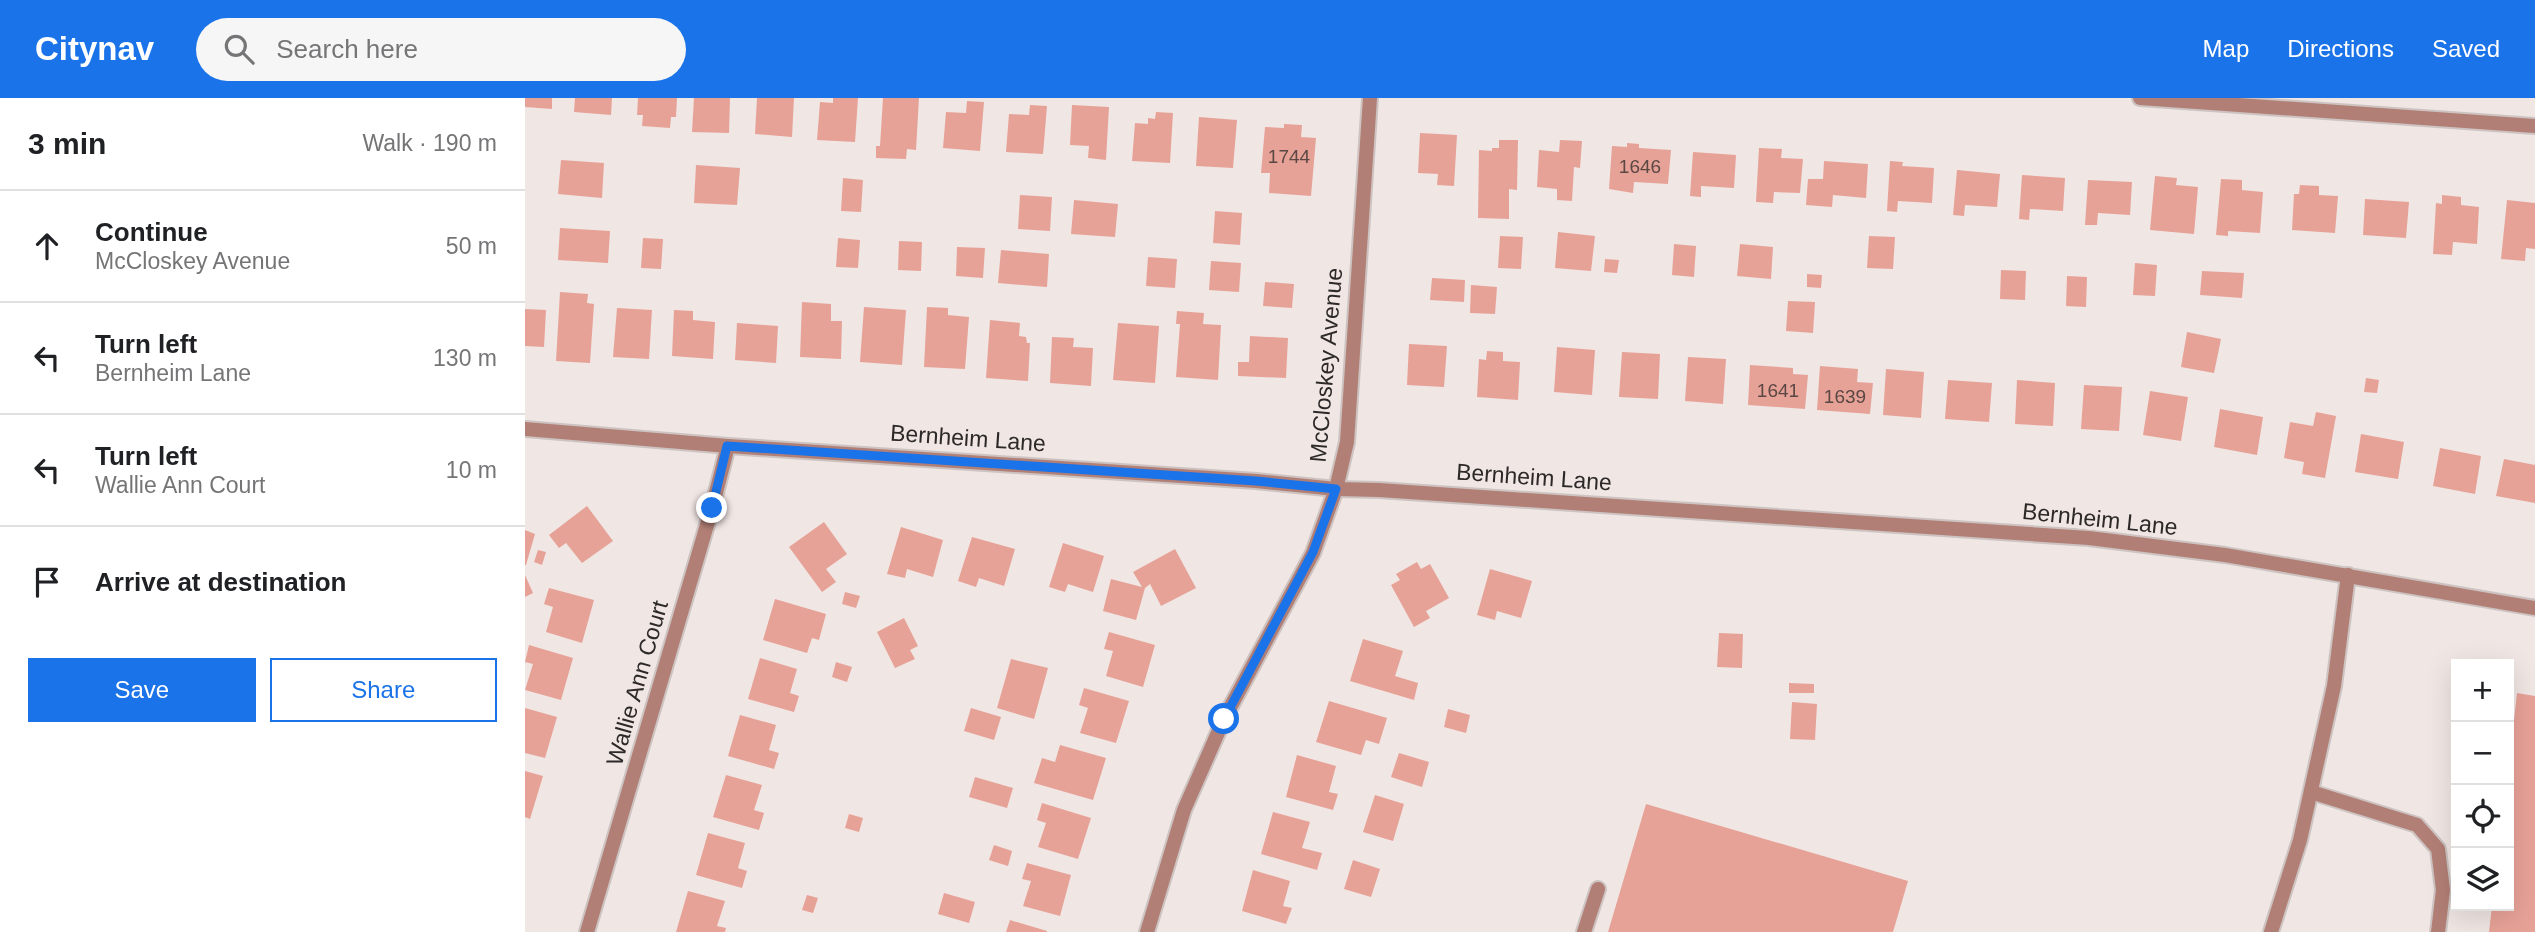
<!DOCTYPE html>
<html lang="en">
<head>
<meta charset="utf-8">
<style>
	body { margin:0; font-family:Helvetica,sans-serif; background:#f6f6f6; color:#202124 }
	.controls { position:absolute; right:21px; bottom:21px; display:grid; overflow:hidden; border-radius:0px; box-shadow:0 7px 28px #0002 }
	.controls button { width:63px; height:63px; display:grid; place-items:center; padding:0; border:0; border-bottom:2px solid #e0e0e0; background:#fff; color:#202124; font:35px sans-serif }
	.stop { position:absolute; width:21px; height:21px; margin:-16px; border:5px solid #1a73e8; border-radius:50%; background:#fff }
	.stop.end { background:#1a73e8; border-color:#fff; box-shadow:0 2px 7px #0008 }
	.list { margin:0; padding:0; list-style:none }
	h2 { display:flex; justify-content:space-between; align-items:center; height:91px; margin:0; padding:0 28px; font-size:30px }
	h2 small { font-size:23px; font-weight:400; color:#757577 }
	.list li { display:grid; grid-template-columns:46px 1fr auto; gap:21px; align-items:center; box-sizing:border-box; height:112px; padding:0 28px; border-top:2px solid #e0e0e0 }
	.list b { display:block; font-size:26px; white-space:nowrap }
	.list p { margin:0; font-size:23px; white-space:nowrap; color:#757577 }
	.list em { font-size:23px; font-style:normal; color:#757577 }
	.actions { display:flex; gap:14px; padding:21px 28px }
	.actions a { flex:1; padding:16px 0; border:2px solid #1a73e8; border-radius:0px; text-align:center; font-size:24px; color:#1a73e8 }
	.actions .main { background:#1a73e8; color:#fff }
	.icon { flex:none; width:38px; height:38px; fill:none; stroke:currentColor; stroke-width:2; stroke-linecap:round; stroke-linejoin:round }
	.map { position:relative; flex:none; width:2010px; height:834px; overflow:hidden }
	header { display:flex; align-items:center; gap:42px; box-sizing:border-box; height:98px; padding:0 35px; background:#1a73e8; color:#fff }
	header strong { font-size:33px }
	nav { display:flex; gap:38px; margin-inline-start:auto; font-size:24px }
	.search { width:490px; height:63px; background:#f6f6f6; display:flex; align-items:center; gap:18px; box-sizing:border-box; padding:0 24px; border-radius:38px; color:#757577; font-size:26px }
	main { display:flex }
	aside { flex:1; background:#fff }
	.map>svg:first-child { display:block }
	.building { fill:#e7a297 }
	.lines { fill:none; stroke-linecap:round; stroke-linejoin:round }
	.lane-casing { stroke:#cdc4c2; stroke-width:18 }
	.street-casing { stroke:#cdc4c2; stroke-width:18 }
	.lane { stroke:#b27f76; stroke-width:14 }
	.street { stroke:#b27f76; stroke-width:14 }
	.route { stroke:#1a73e8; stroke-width:9 }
	.labels { text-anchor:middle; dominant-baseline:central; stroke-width:7; stroke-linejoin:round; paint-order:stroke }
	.number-label { font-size:19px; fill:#5b4744 }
	.street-label { font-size:23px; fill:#2c2928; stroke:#f0e6e4 }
</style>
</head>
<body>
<header>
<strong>Citynav</strong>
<div class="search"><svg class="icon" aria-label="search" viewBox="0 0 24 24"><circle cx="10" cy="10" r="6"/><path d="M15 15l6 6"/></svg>Search here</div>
<nav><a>Map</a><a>Directions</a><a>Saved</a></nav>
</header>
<main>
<aside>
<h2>3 min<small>Walk · 190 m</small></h2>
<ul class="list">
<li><svg class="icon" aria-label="ahead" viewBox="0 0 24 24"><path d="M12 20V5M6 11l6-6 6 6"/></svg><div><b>Continue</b><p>McCloskey Avenue</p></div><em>50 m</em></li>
<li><svg class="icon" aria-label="left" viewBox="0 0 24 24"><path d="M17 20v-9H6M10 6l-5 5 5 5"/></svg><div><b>Turn left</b><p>Bernheim Lane</p></div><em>130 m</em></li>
<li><svg class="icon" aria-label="left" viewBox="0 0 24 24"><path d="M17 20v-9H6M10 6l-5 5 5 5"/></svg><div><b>Turn left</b><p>Wallie Ann Court</p></div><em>10 m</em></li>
<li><svg class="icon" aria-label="arrive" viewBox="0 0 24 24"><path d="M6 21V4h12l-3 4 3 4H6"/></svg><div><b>Arrive at destination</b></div></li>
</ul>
<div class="actions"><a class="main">Save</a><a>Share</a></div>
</aside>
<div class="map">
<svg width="2010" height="834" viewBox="0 0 2010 834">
	<rect width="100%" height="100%" fill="#f0e6e4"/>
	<g class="building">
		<path d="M0 0H27V11L0 9Z"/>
		<path d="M50 0H87L86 17 49 14Z"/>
		<path d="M113 0H152L151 19H146L145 30 117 28 118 17H112Z"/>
		<path d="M169 0H205L204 35 167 34Z"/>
		<path d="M232 0H269L267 39 230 36Z"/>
		<path d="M308 0H333L330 44 292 42 295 4 308 5Z"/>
		<path d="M358 0H394L391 52 382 51 381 61 351 60V48H355Z"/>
		<path d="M442 3 459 4 455 53 418 50 421 14 441 15Z"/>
		<path d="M505 7 522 8 518 56 481 54 484 16 504 17Z"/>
		<path d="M547 7 584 9 581 62 563 60 564 48 545 47Z"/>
		<path d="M631 14 648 15 645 65 607 63 610 25 623 26V20L630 21Z"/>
		<path d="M674 19 712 22 708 70 671 68Z"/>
		<path d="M759 26 777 27 776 39 791 40 786 98 744 95 745 75H736L740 29 759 30Z"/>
		<path d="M895 35 932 37 929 88 912 87 913 76 893 75Z"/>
		<path d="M974 42H993L992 92 984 91V121L953 120 954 52 967 53V50H974Z"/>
		<path d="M1035 42 1057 43 1055 70 1049 69 1047 103 1032 102V91L1012 89 1014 52 1034 54Z"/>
		<path d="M1102 45 1114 46V50L1146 52 1143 86 1109 84 1108 95 1084 91 1087 48 1102 49Z"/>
		<path d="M1234 50 1257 51 1256 60 1278 61 1275 95 1249 94 1248 105 1231 104Z"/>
		<path d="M1168 54 1211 57 1209 90 1176 88V99L1165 98Z"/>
		<path d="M36 62 79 65 77 100 33 96Z"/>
		<path d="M1299 63 1343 66 1341 100 1308 97 1307 109 1281 107 1283 81H1298Z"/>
		<path d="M1365 63 1378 64 1377 68 1409 70 1407 105 1373 103 1372 114 1362 113Z"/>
		<path d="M171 67 215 70 212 107 169 105Z"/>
		<path d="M1432 72 1475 76 1472 109 1440 107 1439 118 1428 117Z"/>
		<path d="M1497 77 1540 80 1538 113 1505 111 1504 122 1494 121Z"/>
		<path d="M1630 78 1652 80 1651 87 1673 89 1669 136 1625 132Z"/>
		<path d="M318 80 338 82 336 114 316 113Z"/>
		<path d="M1696 81 1717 82V92L1738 94 1735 135 1703 133V138L1691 137Z"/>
		<path d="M1563 82 1607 84 1605 117 1573 115 1572 127H1560Z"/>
		<path d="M1775 87 1794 88V97L1813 98 1810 135 1767 132 1769 96H1774Z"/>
		<path d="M495 97 527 99 525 133 493 131Z"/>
		<path d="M1917 97 1936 99V107L1954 109 1952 146 1928 144 1927 157 1908 156 1911 105 1917 106Z"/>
		<path d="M1840 101 1884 104 1881 140 1838 137Z"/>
		<path d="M549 102 593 106 590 139 546 136Z"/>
		<path d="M1982 102 2010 105V151L2001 150 2000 163 1976 161Z"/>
		<path d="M690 113 717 115 715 147 688 145Z"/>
		<path d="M35 130 85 133 83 165 33 162Z"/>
		<path d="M1033 134 1070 138 1066 173 1030 170Z"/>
		<path d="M975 138 998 139 996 171 973 170Z"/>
		<path d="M1344 138 1370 139 1368 171 1342 170Z"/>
		<path d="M118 140 138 141 136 171 116 170Z"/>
		<path d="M313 140 335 142 333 170 311 169Z"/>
		<path d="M374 143 397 144 396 173 373 172Z"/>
		<path d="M1149 146 1171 148 1169 179 1147 177Z"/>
		<path d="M1215 146 1248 149 1246 181 1212 178Z"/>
		<path d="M432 149 460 150 458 180 431 178Z"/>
		<path d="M476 152 524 156 522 189 473 185Z"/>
		<path d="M623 159 652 161 650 190 621 188Z"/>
		<path d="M1080 161 1094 162 1092 175 1079 174Z"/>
		<path d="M686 163 716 165 714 194 684 192Z"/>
		<path d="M1610 165 1632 167 1630 198 1608 197Z"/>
		<path d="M1476 172 1501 173 1500 202 1475 201Z"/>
		<path d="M1677 173 1719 175 1717 200 1675 197Z"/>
		<path d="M1282 176 1297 177 1296 190 1282 189Z"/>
		<path d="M1542 178 1562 179 1561 209 1541 208Z"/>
		<path d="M907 180 940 182 939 204 905 202Z"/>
		<path d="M740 184 769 186 767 210 738 208Z"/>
		<path d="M946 187 972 189 970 216 945 215Z"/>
		<path d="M35 194 63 196 62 205 69 206 65 265 31 263Z"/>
		<path d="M1263 203 1290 204 1288 235 1261 233Z"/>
		<path d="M277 204 306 206V223H317L316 261 275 259Z"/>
		<path d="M339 209 381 212 377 267 335 264Z"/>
		<path d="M402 209 423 210V217L444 219 440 271 399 269Z"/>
		<path d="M92 210 127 212 124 261 88 259Z"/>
		<path d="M0 211 21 212 19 249 0 248Z"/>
		<path d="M149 212 168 213V222L190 224 188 261 147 258Z"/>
		<path d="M652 213 679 215 678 226 696 227 693 282 651 279 655 226H651Z"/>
		<path d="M465 222 495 225 494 238 501 239 502 245H505L503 283 461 280Z"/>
		<path d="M212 225 253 228 251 265 210 262Z"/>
		<path d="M593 225 634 228 630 285 588 282Z"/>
		<path d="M1662 234 1696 241 1689 275 1656 269Z"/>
		<path d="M725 238 763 240 761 280 713 278V264H724Z"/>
		<path d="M527 239 549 240 548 249 568 250 566 288 525 285Z"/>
		<path d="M884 246 922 248 919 289 882 287Z"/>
		<path d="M1032 249 1070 252 1067 297 1029 294Z"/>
		<path d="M962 253 978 254V263L995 264 993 302 952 299 954 261 961 262Z"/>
		<path d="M1097 254 1135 256 1133 301 1094 299Z"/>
		<path d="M1163 259 1201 261 1198 306 1160 303Z"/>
		<path d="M1225 267 1268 270V276L1283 277 1280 311 1223 307Z"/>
		<path d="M1295 268 1333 271 1332 284 1348 285 1345 316 1292 312Z"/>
		<path d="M1361 271 1399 274 1396 320 1358 317Z"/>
		<path d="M1841 280 1854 282 1852 295 1839 294Z"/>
		<path d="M1423 282 1467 285 1464 324 1420 321Z"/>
		<path d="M1492 282 1530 285 1528 328 1490 326Z"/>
		<path d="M1559 287 1597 289 1594 333 1556 331Z"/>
		<path d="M1625 293 1663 299 1656 343 1618 337Z"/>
		<path d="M1695 311 1738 319 1732 357 1689 349Z"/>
		<path d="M1791 314 1811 318 1800 380 1777 376 1779 364 1759 360 1765 324 1788 328Z"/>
		<path d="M1836 336 1879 344 1873 381 1830 374Z"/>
		<path d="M1915 350 1956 358 1950 396 1908 388Z"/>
		<path d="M1979 361 2010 367V405L1971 398Z"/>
		<path d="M62 408 88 443 57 465 41 445 34 450 24 437Z"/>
		<path d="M299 424 322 456 301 471 311 484 297 494 264 449Z"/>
		<path d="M376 429 418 442 408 479 382 471 380 480 362 476Z"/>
		<path d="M0 432 10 436 1 467H0Z"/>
		<path d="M447 439 490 451 479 488 454 480 451 489 433 483Z"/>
		<path d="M538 445 579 458 568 494 543 486 540 494 524 489Z"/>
		<path d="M650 451 671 490 636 508 625 486 620 490 611 522 578 513 586 481 617 489 608 474Z"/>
		<path d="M13 452 21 454 17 467 9 464Z"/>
		<path d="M892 464 896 471 905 466 924 500 901 513 905 520 889 529 866 487 875 482 871 476Z"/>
		<path d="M965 471 1007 483 996 520 972 513 970 522 952 517Z"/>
		<path d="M0 477 8 495 0 499Z"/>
		<path d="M24 490 69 502 57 545 21 534 28 509 19 506Z"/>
		<path d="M320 494 335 498 331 510 317 506Z"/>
		<path d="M250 501 301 516 294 542 287 540 282 555 238 542Z"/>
		<path d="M379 520 393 548 385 552 390 561 370 570 352 534Z"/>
		<path d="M584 534 630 547 618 589 581 578 588 553 579 551Z"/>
		<path d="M1194 535 1218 536 1217 570 1192 569Z"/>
		<path d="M838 541 878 553 870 578 893 585 889 602 825 583Z"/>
		<path d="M4 547 48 560 36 602 0 592 8 566 0 564Z"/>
		<path d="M235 560 272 571 265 595 274 598 269 614 223 601Z"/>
		<path d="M486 561 523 570 509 621 472 610Z"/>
		<path d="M311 564 327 569 322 584 307 579Z"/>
		<path d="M1264 585 1289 586V595H1264Z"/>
		<path d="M559 590 604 603 591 645 555 635 563 610 554 607Z"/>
		<path d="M1992 595 2010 598V834H1964L1967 808H1984V667Z"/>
		<path d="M804 603 862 620 854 646 841 642 836 657 791 644Z"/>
		<path d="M1267 604 1292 606 1290 642 1265 641Z"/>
		<path d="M0 610 32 619 20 660 0 655Z"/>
		<path d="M446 610 476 619 469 642 439 633Z"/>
		<path d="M923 611 945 617 941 635 919 629Z"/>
		<path d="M215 617 251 627 244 652 254 655 249 671 203 658Z"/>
		<path d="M535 647 581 660 568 702 509 685 517 660 530 664Z"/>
		<path d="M874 655 904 664 897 689 866 679Z"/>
		<path d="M772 657 811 668 804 694 813 696 808 712 761 699Z"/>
		<path d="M0 673 18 678 5 721 0 719Z"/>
		<path d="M201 677 237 687 229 712 239 715 234 732 188 719Z"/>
		<path d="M450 679 488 690 482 710 444 699Z"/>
		<path d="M850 697 879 706 868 743 838 734Z"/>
		<path d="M517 705 566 720 553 761 513 749 521 725 512 722Z"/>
		<path d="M1121 706 1383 783 1368 834H1083Z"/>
		<path d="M748 714 785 724 777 750 797 755 792 772 736 756Z"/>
		<path d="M324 716 338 720 334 734 320 730Z"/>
		<path d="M183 735 220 745 213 770 222 773 217 790 171 777Z"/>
		<path d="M469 747 487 753 483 768 464 762Z"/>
		<path d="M828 762 855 771 846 799 819 791Z"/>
		<path d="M502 765 546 777 535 818 498 808 506 783 497 781Z"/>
		<path d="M728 772 765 783 758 808 767 810 761 826 717 813Z"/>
		<path d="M163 793 200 803 192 828 201 830 200 834H151Z"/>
		<path d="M419 795 450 804 444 825 413 816Z"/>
		<path d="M282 797 293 800 288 815 277 812Z"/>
		<path d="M485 822 522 833V834H481Z"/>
	</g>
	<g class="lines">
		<defs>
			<g id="lane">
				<path d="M1786 694 1892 727 1913 751 1918 792 1913 834"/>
				<path d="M1059 834 1073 791"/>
				<path d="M1746 834 1775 742 1809 588 1823 477"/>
			</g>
			<g id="street">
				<path d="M1615 0 2010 28"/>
				<path d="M0 331 203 348 731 383 811 391 854 392 1564 440 1700 457 2010 510"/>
				<path d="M62 834 187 410 203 348"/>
				<path d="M622 834 659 712 699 621 788 455 811 391 822 344 845 0"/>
			</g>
		</defs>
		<use href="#lane" class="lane-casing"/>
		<use href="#street" class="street-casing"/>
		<use href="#lane" class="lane"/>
		<use href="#street" class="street"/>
	</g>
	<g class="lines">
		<path class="route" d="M187 410 202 348 731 383 811 391 788 454 699 621"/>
	</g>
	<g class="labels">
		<g class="number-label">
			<text x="764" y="58">1744</text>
			<text x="1115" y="68">1646</text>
			<text x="1253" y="292">1641</text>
			<text x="1320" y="298">1639</text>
		</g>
		<g class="street-label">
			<text transform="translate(801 267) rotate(-85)">McCloskey Avenue</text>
			<text transform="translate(443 340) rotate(4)">Bernheim Lane</text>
			<text transform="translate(1009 379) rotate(4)">Bernheim Lane</text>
			<text transform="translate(1575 421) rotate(6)">Bernheim Lane</text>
			<text transform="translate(112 585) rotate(-74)">Wallie Ann Court</text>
		</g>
	</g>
</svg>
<div class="controls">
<button>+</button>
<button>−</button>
<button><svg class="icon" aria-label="locate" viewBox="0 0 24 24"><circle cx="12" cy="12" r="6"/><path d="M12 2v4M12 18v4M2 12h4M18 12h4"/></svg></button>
<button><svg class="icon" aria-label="layers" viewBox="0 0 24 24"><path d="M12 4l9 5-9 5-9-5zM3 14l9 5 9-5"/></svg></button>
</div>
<div class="stop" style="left:699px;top:621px"></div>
<div class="stop end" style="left:187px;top:410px"></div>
</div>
</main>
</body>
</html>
